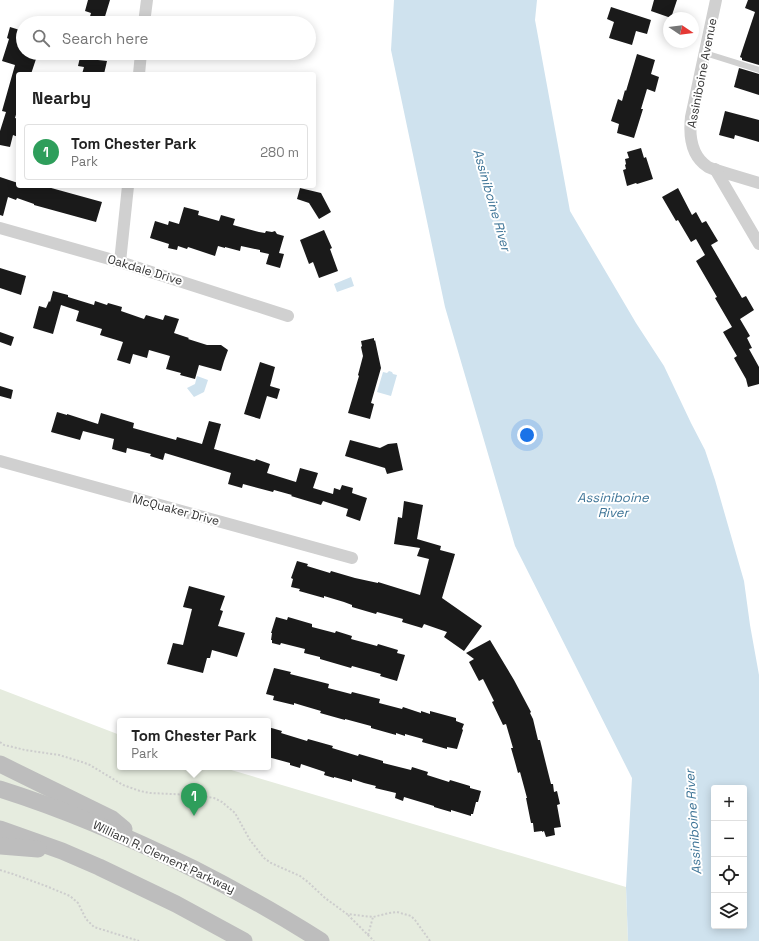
<!DOCTYPE html>
<html lang="en">
<head>
<meta charset="utf-8">
<style>
	body { margin:0; font-family:"Space Grotesk",sans-serif; background:#f2f2f2; color:#222 }
	.controls { position:absolute; right:12px; bottom:12px; display:grid; overflow:hidden; border-radius:4px; box-shadow:0 2px 10px #0003 }
	.controls button { width:36px; height:36px; display:grid; place-items:center; padding:0; border:0; border-bottom:1px solid #e0e0e0; background:#fff; color:#222; font:20px sans-serif }
	.compass { position:absolute; left:663px; top:12px; width:36px; height:36px; border-radius:50%; background:#fff; box-shadow:0 2px 10px #0003; rotate:103deg }
	.you { position:absolute; left:527px; top:435px; width:14px; height:14px; margin:-10px; border:3px solid #fff; border-radius:50%; background:#1a73e8; box-shadow:0 0 0 6px #1a73e833 }
	.badge { display:grid; place-items:center; width:26px; height:26px; border-radius:50%; background:#1a73e8; color:#fff; font-size:13px; font-weight:700 }
	.pin { position:absolute; translate:-50% -33px; filter:drop-shadow(0 1px 2px #0008) }
	.pin::after { content:''; position:absolute; top:21px; width:14px; height:12px; background:inherit; clip-path:polygon(0 0,100% 0,50% 100%) }
	.popup { position:absolute; left:117px; top:718px; width:154px; height:52px; box-sizing:border-box; display:grid; place-content:center; border-radius:4px; background:#fff; filter:drop-shadow(0 1px 3px #0005); font-size:13px; white-space:nowrap; color:#767676 }
	.popup b { font-size:15px; color:#222 }
	.popup::after { content:''; position:absolute; left:50%; top:100%; margin-left:-8px; border:8px solid transparent; border-top-color:#fff }
	.list { margin:0; padding:0; list-style:none }
	h2 { display:flex; justify-content:space-between; align-items:center; height:52px; margin:0; padding:0 16px; font-size:17px }
	h2 small { font-size:13px; font-weight:400; color:#767676 }
	.list li { display:grid; grid-template-columns:26px 1fr auto; gap:12px; align-items:center; box-sizing:border-box; height:56px; margin:0 8px 8px; padding:0 8px; border:1px solid #e0e0e0; border-radius:4px }
	.list b { display:block; font-size:15px; white-space:nowrap }
	.list p { margin:0; font-size:13px; white-space:nowrap; color:#767676 }
	.list em { font-size:13px; font-style:normal; color:#767676 }
	.icon { flex:none; width:22px; height:22px; fill:none; stroke:currentColor; stroke-width:2; stroke-linecap:round; stroke-linejoin:round }
	.map { position:relative; flex:none; width:759px; height:941px; overflow:hidden }
	.search { position:absolute; background:#fff; box-shadow:0 2px 10px #0003; left:16px; top:16px; width:300px; height:44px; display:flex; align-items:center; gap:10px; box-sizing:border-box; padding:0 14px; border-radius:22px; color:#767676; font-size:15px }
	.panel { position:absolute; background:#fff; box-shadow:0 2px 10px #0003; left:16px; top:72px; width:300px; height:116px; border-radius:4px }
	.map>svg:first-child { display:block }
	.green { fill:#e6ecdf }
	.water { fill:#cfe2ee; fill-rule:evenodd }
	.building { fill:#1a1a1a }
	.lines { fill:none; stroke-linecap:round; stroke-linejoin:round }
	.path { stroke:#cdcdcd; stroke-width:2; stroke-dasharray:2 2; stroke-linecap:butt }
	.service { stroke:#d0d0d0; stroke-width:6 }
	.minor { stroke:#d0d0d0; stroke-width:12 }
	.secondary { stroke:#bdbdbd; stroke-width:17 }
	.labels { text-anchor:middle; dominant-baseline:central; stroke-width:4; stroke-linejoin:round; paint-order:stroke }
	.street-label { font-size:12px; fill:#333; stroke:#fff }
	.water-label { font-size:13px; font-style:italic; fill:#3f7597; stroke:#fff }
</style>
</head>
<body>
<div class="map">
<svg width="759" height="941" viewBox="0 0 759 941">
	<rect width="100%" height="100%" fill="#fff"/>
	<path class="green" d="M0 689 120 735V767H221L626 887 628 941H0Z"/>
	<g class="water">
		<path d="M394 0H537L535 20 570 211 636 323 664 366 691 423 705 450 715 480 744 581 750 625 759 675V941H628L626 887 632 778 515 546 445 307 391 50ZM714 788H744V926H714Z"/>
		<path d="M351 277 354 286 337 292 334 284Z"/>
		<path d="M389 371 392 372 393 374 397 375 391 396 377 392 383 372 387 373Z"/>
		<path d="M197 376 208 380 204 392 194 397 187 388 195 384Z"/>
	</g>
	<g class="building">
		<path d="M88 0H110L103 23H88L91 13 85 11Z"/>
		<path d="M654 0H677L671 18 651 11Z"/>
		<path d="M748 0H759V65L742 60V58L740 57 755 12 745 8Z"/>
		<path d="M611 7 651 20 647 34 636 31 632 45 609 38 614 22 607 19Z"/>
		<path d="M10 27 23 31V53H38L31 74H18V108L15 118 18 119V137L13 135 10 147 0 145V131L6 112 2 111 15 65 2 61 9 39 7 38Z"/>
		<path d="M81 53H100L98 60 107 61 104 74H82L84 67 78 66Z"/>
		<path d="M637 54 655 60 651 74 659 77 655 92 647 89 641 109H643L634 138 617 133 619 124 611 121 618 99 622 101 625 90 626 91Z"/>
		<path d="M739 68 759 74V95L734 87Z"/>
		<path d="M725 111 759 120V142L735 135 734 139 719 135Z"/>
		<path d="M641 148 644 158 646 157 653 179 637 184 636 183 627 186 623 170 626 169 625 165 626 164 625 159 629 158 627 152Z"/>
		<path d="M0 177 18 183V186H44L102 202 96 222 34 205V204L17 198 16 200 8 197 3 216 0 215Z"/>
		<path d="M300 188 321 193 331 212 319 219 309 203 297 199Z"/>
		<path d="M678 188 692 215 696 212 702 223 706 221 718 241 711 245 742 298 746 296 754 310 740 319 750 336 747 338 752 348 749 349 759 367V384L748 387 746 379 734 358 737 356 723 332 732 327 715 298 717 297 696 261 705 255 696 239 691 242 678 220 676 221 662 197Z"/>
		<path d="M184 207 199 211 198 215 219 221 221 215 235 219 233 225 259 232 265 233 266 231 272 232 275 231 277 234 284 236 279 253 284 254 280 268 266 264 269 254 260 252V250L241 246 240 251 225 247V248L218 246 215 256 188 247 187 249 178 246 177 250 168 248 169 244 150 238 155 221 168 225 169 221 179 224Z"/>
		<path d="M324 230 332 248 330 249 338 271 319 278 313 262 309 264 300 240Z"/>
		<path d="M0 268 26 276 21 295 0 288Z"/>
		<path d="M53 291 68 295V297L94 305 95 301 107 305 108 303 122 307 121 311 144 319 146 315 163 320 165 315 179 319 174 333 189 338 188 339 207 345H221L228 350 224 361 221 371 199 365 195 379 180 375 181 373 166 369 170 356 149 350 147 358 133 354 130 364 117 360 123 342 100 335 102 329 76 321 79 311 61 305 53 334 33 328 39 306 46 308 49 301 50 302Z"/>
		<path d="M0 332 14 337 11 346 0 342Z"/>
		<path d="M374 338V341L375 340 381 368 371 403 374 404 370 419 348 413 359 376 358 375 363 356 361 347 362 346 361 341Z"/>
		<path d="M260 362 275 367 270 386 280 389 277 399 267 396 260 419 244 414Z"/>
		<path d="M0 386 13 390 11 399 0 396Z"/>
		<path d="M57 412 67 415V414L98 424 101 413 134 423 133 428 176 440 177 437 202 444 209 421 221 424 214 449 255 461 256 459 270 464 267 473 296 482 300 468 318 473 313 488 333 494 334 488 340 490 342 485 353 488 352 493 367 498 360 521 346 516 348 509 323 501 321 505 291 496 292 495 274 490 273 492 243 484 242 488 228 484 231 473 165 453 163 460 150 456 151 454 127 448 126 453 112 449 114 439 83 431 80 440 51 432Z"/>
		<path d="M350 440 380 448 388 444 397 443 403 470 387 474 385 468 345 456Z"/>
		<path d="M404 501 423 505 417 539 441 546 440 550 455 554 442 598 482 626 464 651 444 637 447 632 424 624 422 628 402 622 403 619 377 612 376 614 352 607V605L344 602 324 596V598L299 591 300 589 291 587 293 579 291 578 297 561 308 564 307 566 330 573 331 571 355 578 378 583V582L420 595 429 559 417 556 420 548 394 544 398 517 402 518Z"/>
		<path d="M189 586 225 596 220 610 223 611 218 626 245 633 237 657 212 650 210 658H207L203 673 167 664 173 643 183 645 192 609 183 607Z"/>
		<path d="M276 617 287 620 288 617 312 624V627L335 633 336 631 352 636 351 639 377 646 378 644 398 650 397 653 405 655 397 681 380 676 381 674 352 666 351 668 320 659V657L304 653 305 649 281 643 280 645 272 643V640H271L272 633H271Z"/>
		<path d="M490 640 514 680 531 712 530 713 533 719 538 740H540L551 784H553L554 792 557 791 560 804 557 805 561 827 554 828 555 835 546 837 544 831 542 832V831L534 832 533 823H531L526 798H527L520 772 518 773 515 762 511 748H513L506 724 503 725 492 702 494 701 483 679 479 681 469 662 474 659 466 653Z"/>
		<path d="M274 668 291 672 290 674 329 684 328 688 351 694 352 692 380 699 379 703 402 709 403 707 421 713V711L430 714V711L456 718V721L464 724 462 729 463 730 457 749 447 747V749L422 742 423 739 405 734V736L396 733V735L371 728V726L345 719V720L320 713 321 711 304 706 294 703V705L273 700 274 696 266 694Z"/>
		<path d="M268 727 282 731 281 733 307 741 308 739 333 746 332 748 358 756 359 754 383 761V763L411 770 412 767 428 772 427 775 449 782 450 780 470 786V788L481 791 478 802H476L473 814H471V816L451 810V812L434 807V806L404 797 403 801 395 798 396 793 375 788 376 786 364 783 352 779V782L334 777V778L324 775 325 772 301 764 300 768 290 765V763L268 757Z"/>
	</g>
	<g class="lines">
		<g class="path">
			<path d="M0 742 4 745 13 747 25 750 59 755 82 762 90 765 123 785 140 791 150 793 193 795 214 798 222 802 235 813 250 840 264 858 271 863 300 876 308 882 325 898 347 914 373 917 389 913 397 912 411 916 415 920 430 941"/>
			<path d="M0 870 13 874 46 886 70 896 78 903 86 919 94 927 139 941"/>
			<path d="M348 915 374 941"/>
			<path d="M368 935 373 917"/>
		</g>
		<path class="service" d="M705 53 759 70"/>
		<g class="minor">
			<path d="M716 0 691 117C689 135 691 156 708 167 715 170 722 172 729 174 739 177 749 180 759 183"/>
			<path d="M144 23 147 0"/>
			<path d="M139 74 141 53"/>
			<path d="M715 169 759 244"/>
			<path d="M0 228 120 262 288 316"/>
			<path d="M120 262 128 186"/>
			<path d="M0 461 352 558"/>
		</g>
		<g class="secondary">
			<path d="M0 764 112 819 124 829"/>
			<path d="M0 789C67 810 131 838 194 869 237 891 280 915 321 941"/>
			<path d="M0 829 62 851 99 867 176 904 244 941"/>
			<path d="M0 846 38 849"/>
		</g>
	</g>
	<g class="labels">
		<g class="street-label">
			<text transform="translate(702 73) rotate(-79)">Assiniboine Avenue</text>
			<text transform="translate(145 270) rotate(17)">Oakdale Drive</text>
			<text transform="translate(176 510) rotate(15)">McQuaker Drive</text>
			<text transform="translate(164 857) rotate(25)">William R. Clement Parkway</text>
		</g>
		<g class="water-label">
			<text transform="translate(492 200) rotate(74)">Assiniboine River</text>
			<text x="613" y="497">Assiniboine<tspan x="613" dy="15">River</tspan></text>
			<text transform="translate(693 822) rotate(-94)">Assiniboine River</text>
		</g>
	</g>
</svg>
<div class="controls">
<button>+</button>
<button>−</button>
<button><svg class="icon" aria-label="locate" viewBox="0 0 24 24"><circle cx="12" cy="12" r="6"/><path d="M12 2v4M12 18v4M2 12h4M18 12h4"/></svg></button>
<button><svg class="icon" aria-label="layers" viewBox="0 0 24 24"><path d="M12 4l9 5-9 5-9-5zM3 14l9 5 9-5"/></svg></button>
</div>
<svg class="compass" viewBox="-18 -18 36 36"><path d="M0-13l5 13h-10z" fill="#e53935"/><path d="M0 13l5-13h-10z" fill="#767676"/></svg>
<div class="you"></div>
<div class="pin badge" style="left:194px;top:816px;background:#2e9e5b">1</div>
<div class="popup"><b>Tom Chester Park</b>Park</div>
<div class="search"><svg class="icon" aria-label="search" viewBox="0 0 24 24"><circle cx="10" cy="10" r="6"/><path d="M15 15l6 6"/></svg>Search here</div>
<section class="panel">
<h2>Nearby<small></small></h2>
<ul class="list">
<li><span class="badge" style="background:#2e9e5b">1</span><div><b>Tom Chester Park</b><p>Park</p></div><em>280 m</em></li>
</ul>
</section>
</div>
</body>
</html>
